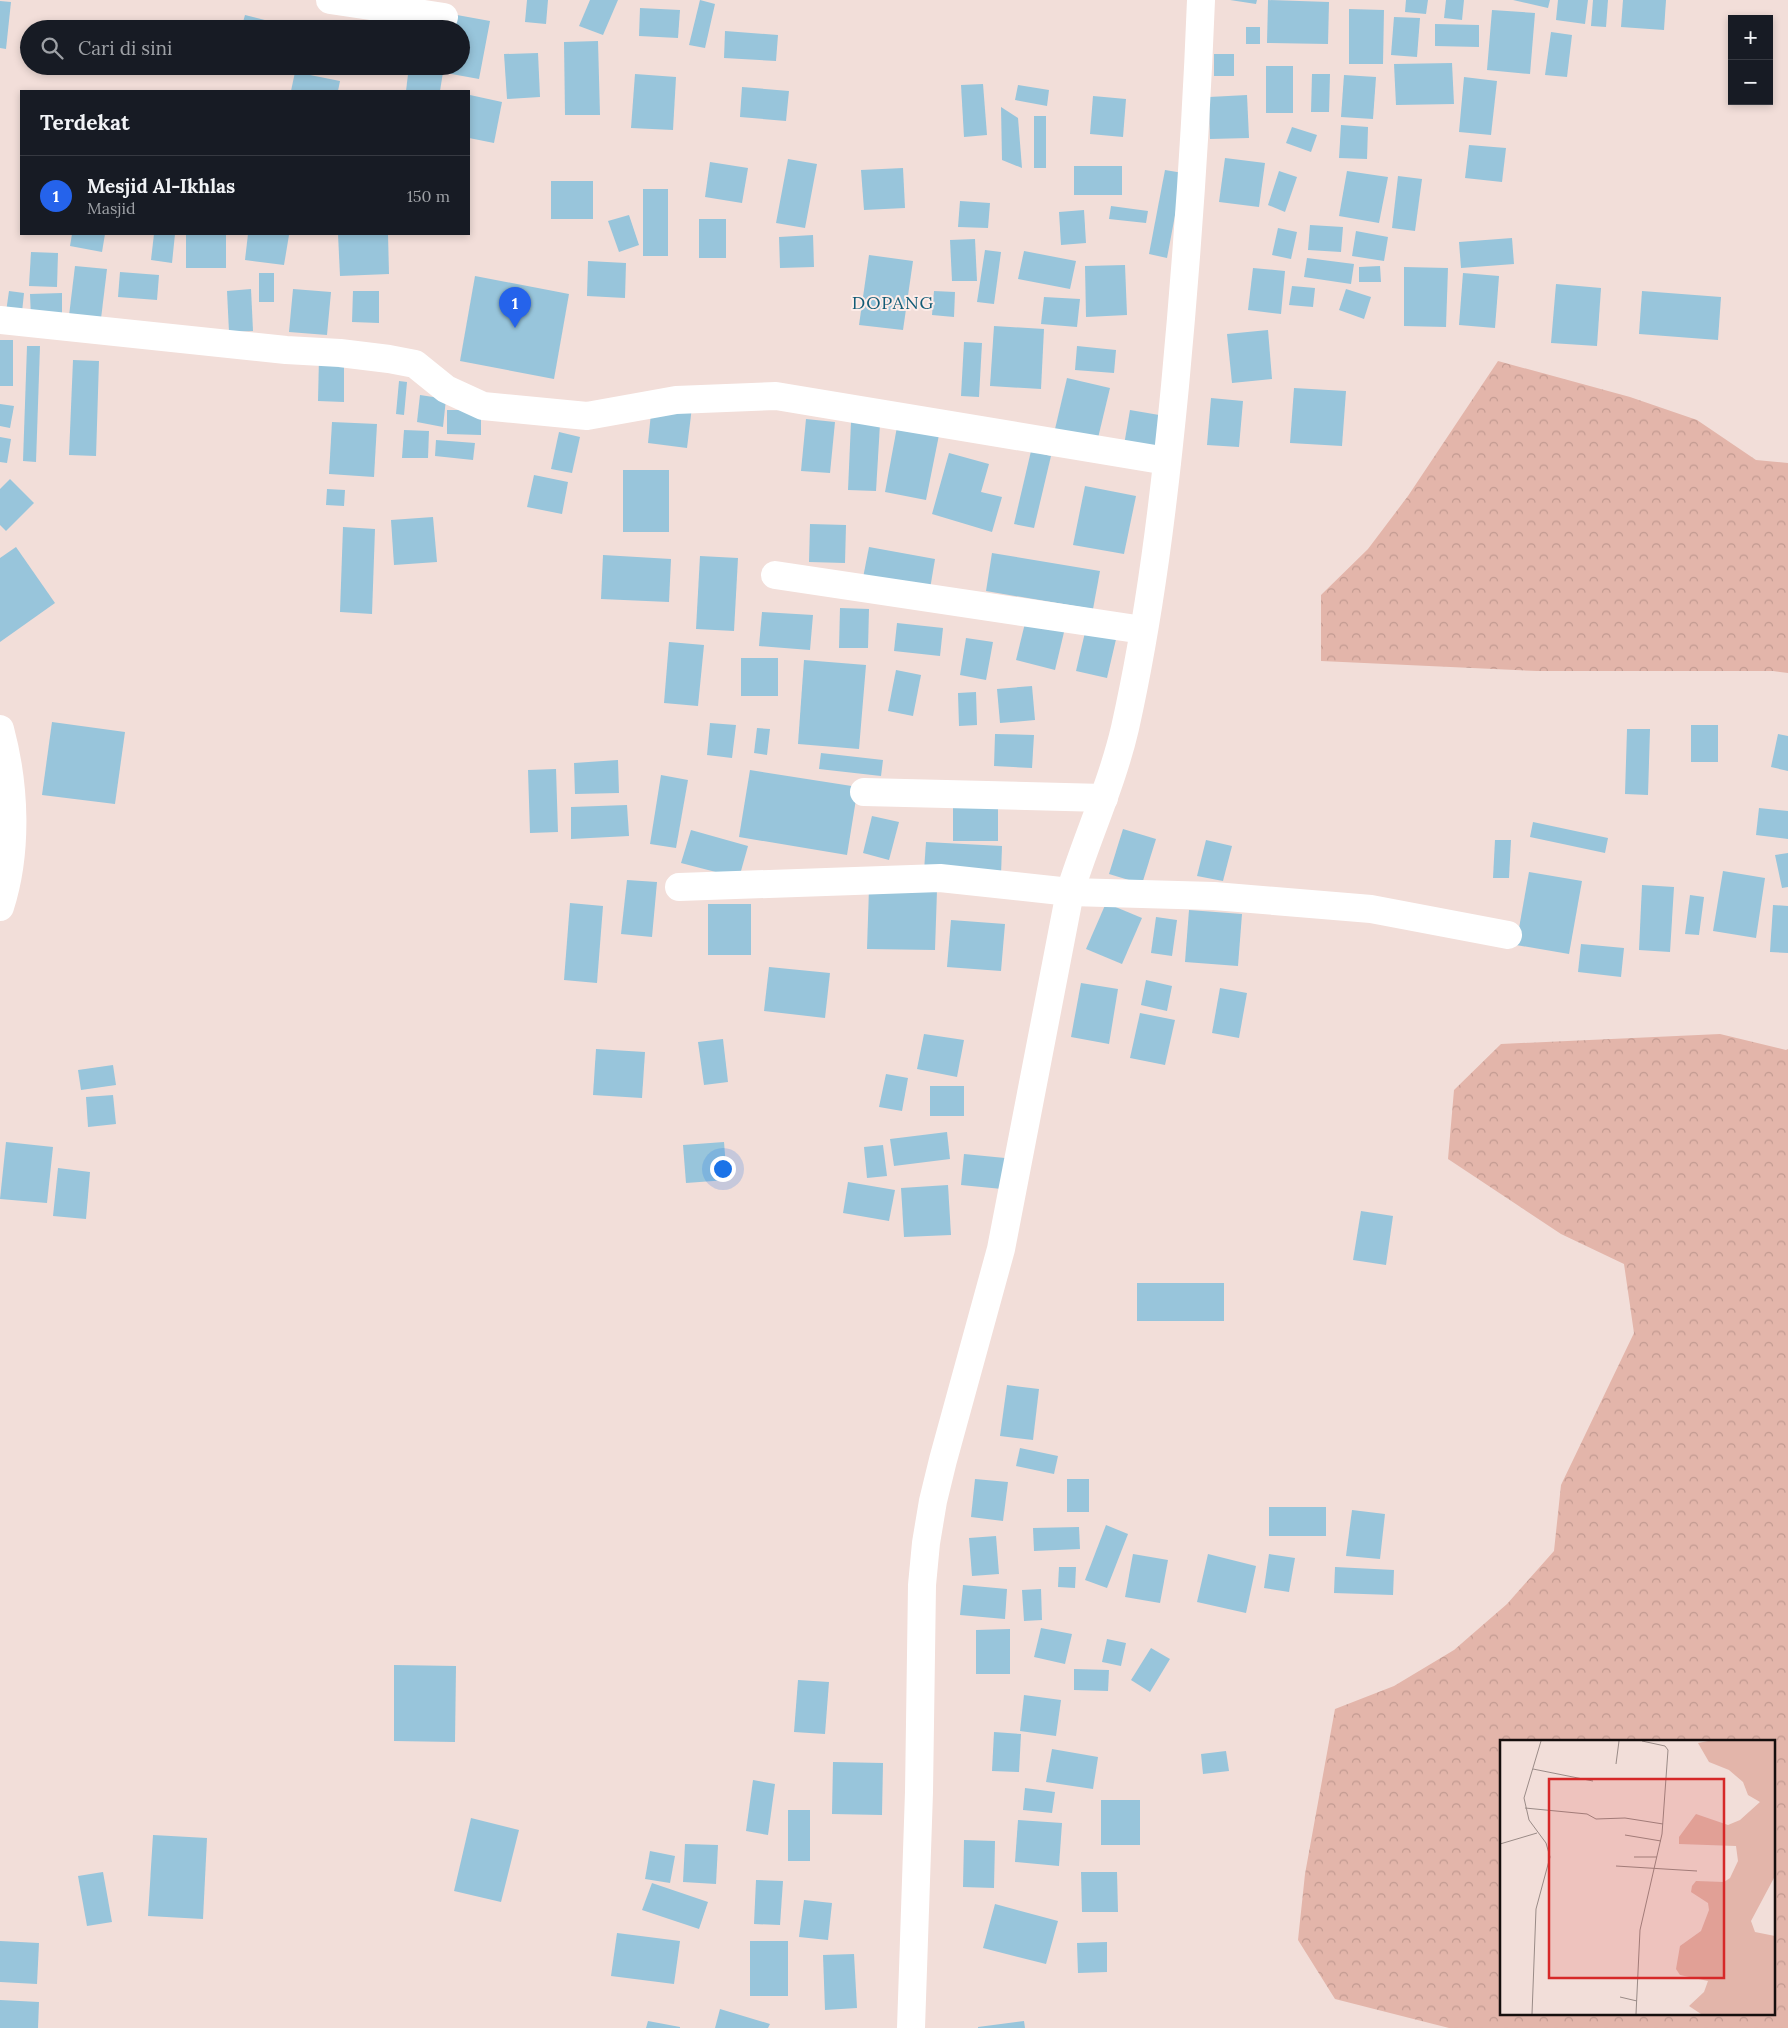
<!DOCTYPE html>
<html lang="id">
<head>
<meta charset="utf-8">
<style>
	body { margin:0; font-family:Lora,serif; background:#242831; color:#f1f3f6 }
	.controls { position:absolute; right:15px; top:15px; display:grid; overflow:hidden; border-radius:0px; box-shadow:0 2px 8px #0003 }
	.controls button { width:45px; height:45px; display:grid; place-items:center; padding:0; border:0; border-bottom:1px solid #363941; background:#171b24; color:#f1f3f6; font:25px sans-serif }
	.you { position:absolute; left:722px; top:1168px; width:18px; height:18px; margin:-12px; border:4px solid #fff; border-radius:50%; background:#1a73e8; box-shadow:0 0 0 8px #1a73e833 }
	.badge { display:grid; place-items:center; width:32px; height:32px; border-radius:50%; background:#2563eb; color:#fff; font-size:16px; font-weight:700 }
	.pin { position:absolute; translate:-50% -41px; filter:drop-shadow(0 1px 2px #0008) }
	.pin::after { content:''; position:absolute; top:26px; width:18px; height:15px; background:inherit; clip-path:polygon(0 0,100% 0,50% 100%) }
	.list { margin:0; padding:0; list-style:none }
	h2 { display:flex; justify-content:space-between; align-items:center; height:65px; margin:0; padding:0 20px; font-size:21px }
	h2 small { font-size:16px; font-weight:400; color:#9ea1a6 }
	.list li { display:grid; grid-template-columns:32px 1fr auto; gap:15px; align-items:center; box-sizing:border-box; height:80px; padding:0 20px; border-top:1px solid #363941 }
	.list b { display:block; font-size:19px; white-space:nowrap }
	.list p { margin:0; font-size:16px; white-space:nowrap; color:#9ea1a6 }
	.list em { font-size:16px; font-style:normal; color:#9ea1a6 }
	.icon { flex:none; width:28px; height:28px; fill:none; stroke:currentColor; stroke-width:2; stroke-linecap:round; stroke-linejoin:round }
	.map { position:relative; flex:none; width:1788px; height:2028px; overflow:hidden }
	.search { position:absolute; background:#171b24; box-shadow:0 2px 8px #0003; left:20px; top:20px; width:450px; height:55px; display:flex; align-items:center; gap:12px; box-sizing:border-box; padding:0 18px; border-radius:28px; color:#9ea1a6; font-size:19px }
	.panel { position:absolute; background:#171b24; box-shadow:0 2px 8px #0003; left:20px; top:90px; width:450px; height:145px; border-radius:0px }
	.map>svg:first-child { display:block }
	.forest { fill:url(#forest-crowns); fill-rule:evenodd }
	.building { fill:#98c5db }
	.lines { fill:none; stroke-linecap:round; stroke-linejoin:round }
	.street { stroke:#fff; stroke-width:28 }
	.secondary { stroke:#fff; stroke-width:28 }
	.labels { text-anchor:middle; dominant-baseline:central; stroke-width:4; stroke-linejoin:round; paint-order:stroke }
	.quarter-label { font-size:18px; letter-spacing:1px; fill:#115b76; stroke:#fdece8 }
	.inset-road { fill:none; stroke:#9a8b87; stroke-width:1 }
	.view { fill:#d62828; fill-opacity:0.15; stroke:#d62828; stroke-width:2.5 }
	.inset-edge { fill:none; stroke:#150e0d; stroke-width:2.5 }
</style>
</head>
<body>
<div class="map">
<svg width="1788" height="2028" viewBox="0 0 1788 2028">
	<defs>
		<pattern id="forest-crowns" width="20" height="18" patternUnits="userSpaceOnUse" patternTransform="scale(1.25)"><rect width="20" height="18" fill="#e3b5aa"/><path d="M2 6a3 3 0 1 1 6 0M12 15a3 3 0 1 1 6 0" fill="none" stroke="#c29a91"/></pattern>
	</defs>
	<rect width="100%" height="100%" fill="#f2ded9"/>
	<g class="forest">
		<path d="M1498 361 1630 397 1697 420 1756 460 1788 463V673L1773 671H1537L1321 661V595L1368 549 1408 496Z"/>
		<path d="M1720 1034 1786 1050 1788 1049V2028H1449L1335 1999 1298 1940 1305 1874 1335 1709 1394 1686 1454 1650 1507 1604 1554 1551 1561 1485 1634 1333 1624 1264 1561 1234 1448 1159 1454 1090 1501 1044ZM1502 1742H1774V2014H1502Z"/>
	</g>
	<g class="building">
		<path d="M527 0H548L546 24 525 22Z"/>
		<path d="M590 0H618L603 35 579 26Z"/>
		<path d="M700 0 715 4 705 48 689 45Z"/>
		<path d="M1230 0H1257L1256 4Z"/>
		<path d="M1268 0 1329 2 1328 44 1267 43Z"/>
		<path d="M1406 0H1428L1426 14 1405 12Z"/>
		<path d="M1446 0H1464L1462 20 1444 18Z"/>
		<path d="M1513 0H1550L1548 8Z"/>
		<path d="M1558 0H1588L1585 24 1556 20Z"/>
		<path d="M1593 0H1608L1606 27 1591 26Z"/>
		<path d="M1623 0H1666L1664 30 1621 27Z"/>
		<path d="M0 1 11 2 6 49 0 48Z"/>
		<path d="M640 8 680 10 678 38 639 36Z"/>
		<path d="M1349 9 1384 10 1383 64H1349Z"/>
		<path d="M1492 10 1535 13 1530 74 1487 70Z"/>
		<path d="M245 15 296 28V29H241Z"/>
		<path d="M457 15 490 21 479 79 446 73 448 66H461V29H455Z"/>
		<path d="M1394 17 1420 18 1417 57 1391 55Z"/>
		<path d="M1435 24 1479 25V47L1435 46Z"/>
		<rect x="1246" y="27" width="14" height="17"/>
		<path d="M725 31 778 35 776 61 724 58Z"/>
		<path d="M1551 32 1572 35 1567 77 1545 75Z"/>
		<path d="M598 41 600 115H565L564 42Z"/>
		<path d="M538 53 540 97 507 99 504 54Z"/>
		<rect x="1214" y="54" width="20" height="22"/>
		<path d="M1452 63 1454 104 1396 105 1394 64Z"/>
		<path d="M409 66H444L440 91H406Z"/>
		<rect x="1266" y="66" width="27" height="47"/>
		<path d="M295 72 340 81 338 91H291Z"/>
		<path d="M635 74 676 77 673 130 631 128Z"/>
		<path d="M1312 74H1330L1329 112H1311Z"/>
		<path d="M1344 75 1376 77 1373 119 1341 117Z"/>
		<path d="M1464 77 1497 81 1491 135 1459 132Z"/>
		<path d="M983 84 987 135 964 137 961 85Z"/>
		<path d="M1018 85 1049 90 1047 106 1015 100Z"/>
		<path d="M742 87 789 91 786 121 740 117Z"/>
		<path d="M470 95 502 102 494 143 469 138Z"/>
		<path d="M1247 95 1249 138 1210 139 1209 97Z"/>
		<path d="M1093 96 1126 99 1123 137 1090 134Z"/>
		<path d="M1001 107 1018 118 1022 168 1002 160Z"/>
		<rect x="1034" y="116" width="12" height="52"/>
		<path d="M1341 125 1368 127 1367 159 1339 158Z"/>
		<path d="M1292 127 1317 135 1311 152 1286 143Z"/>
		<path d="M1469 145 1506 148 1502 182 1465 178Z"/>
		<path d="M1225 158 1265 163 1259 207 1219 202Z"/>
		<path d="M788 159 817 164 805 228 776 223Z"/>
		<path d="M710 162 748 168 742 203 705 197Z"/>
		<rect x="1074" y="166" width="48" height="29"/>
		<path d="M903 168 905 208 864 210 861 170Z"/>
		<path d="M1165 170 1183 173 1167 258 1149 254Z"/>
		<path d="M1279 171 1297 177 1285 212 1268 205Z"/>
		<path d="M1347 171 1388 177 1379 223 1339 216Z"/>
		<path d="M1398 176 1422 179 1415 231 1392 228Z"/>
		<rect x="551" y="181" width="42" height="38"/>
		<rect x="643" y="189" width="25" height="67"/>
		<path d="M960 201 990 203 988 228 958 227Z"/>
		<path d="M1111 206 1148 211 1146 223 1109 219Z"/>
		<path d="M1084 210 1086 243 1061 245 1059 212Z"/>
		<path d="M629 215 639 245 619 252 608 221Z"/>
		<rect x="699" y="219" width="27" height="39"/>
		<path d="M1310 225 1343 227 1341 252 1308 250Z"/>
		<path d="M1278 228 1297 232 1291 259 1272 255Z"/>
		<path d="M1356 231 1388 237 1384 261 1352 256Z"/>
		<path d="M72 234H105L102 252 70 246Z"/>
		<path d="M154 234H175L172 263 151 260Z"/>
		<rect x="186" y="234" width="40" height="34"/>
		<path d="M248 234 289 235 284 265 245 260Z"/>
		<path d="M338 234H388L389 274 340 276Z"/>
		<path d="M813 235 814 267 780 268 779 237Z"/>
		<path d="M1512 238 1514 264 1461 268 1459 242Z"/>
		<path d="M975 239 977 281H952L950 240Z"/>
		<path d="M985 250 1001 252 994 304 977 302Z"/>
		<path d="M1024 251 1076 261 1070 289 1018 279Z"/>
		<path d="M31 252 58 253 57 287 29 286Z"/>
		<path d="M869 255 913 261 903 330 859 325Z"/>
		<path d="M1307 258 1354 264 1351 284 1304 277Z"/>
		<path d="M588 261 626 263 625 298 587 296Z"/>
		<path d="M1125 265 1127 315 1086 317 1085 266Z"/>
		<path d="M75 266 107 269 100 327 68 324Z"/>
		<path d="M1380 266 1381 282H1359V267Z"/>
		<path d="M1404 267 1448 268 1446 327 1404 326Z"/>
		<path d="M1253 268 1285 271 1281 314 1248 310Z"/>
		<path d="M120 272 159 275 157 300 118 297Z"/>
		<rect x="259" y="273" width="15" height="29"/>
		<path d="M1463 273 1499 276 1495 328 1459 325Z"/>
		<path d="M475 276 569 294 554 379 460 361Z"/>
		<path d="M1556 284 1601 288 1597 346 1551 343Z"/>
		<path d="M1292 286 1315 288 1313 307 1289 305Z"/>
		<path d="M251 289 253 331 229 332 227 291Z"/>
		<path d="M293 289 331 292 327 335 289 332Z"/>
		<path d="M1346 289 1371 297 1364 319 1339 310Z"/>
		<path d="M9 291 24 293 21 322 5 319Z"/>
		<path d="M353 291H379V323L352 322Z"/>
		<path d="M934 291 955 292 954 317 932 315Z"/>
		<path d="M1642 291 1721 297 1718 340 1639 334Z"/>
		<path d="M62 293V317L31 318 30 294Z"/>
		<path d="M1044 297 1080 299 1077 327 1041 324Z"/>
		<path d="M994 326 1044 329 1041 389 990 386Z"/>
		<path d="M1268 330 1272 379 1232 383 1227 334Z"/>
		<rect x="0" y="340" width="13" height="46"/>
		<path d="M964 342 982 343 979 397 961 396Z"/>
		<path d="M27 346H40L36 462 23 461Z"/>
		<path d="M1077 346 1116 350 1114 373 1075 370Z"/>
		<path d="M319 357 344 358V402L318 401Z"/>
		<path d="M73 360 99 361 96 456 69 455Z"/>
		<path d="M1067 378 1110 388 1098 438 1055 429Z"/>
		<path d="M399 381 407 382 404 415 396 414Z"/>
		<path d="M1294 388 1346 391 1342 446 1290 443Z"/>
		<path d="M420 395 446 399 443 427 417 422Z"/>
		<path d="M1211 398 1243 401 1239 447 1207 445Z"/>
		<path d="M652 403 692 407 687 448 648 443Z"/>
		<path d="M0 404 14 406 10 428 0 426Z"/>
		<path d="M447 410H481V435L447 434Z"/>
		<path d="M1130 410 1165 416 1159 456 1123 451Z"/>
		<path d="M806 419 835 422 830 473 801 471Z"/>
		<path d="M332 422 377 424 374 477 329 474Z"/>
		<path d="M851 422 880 424 876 491 848 490Z"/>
		<path d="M897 427 939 435 926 500 885 492Z"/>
		<path d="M404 430 429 431 428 458H402Z"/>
		<path d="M559 432 580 437 572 473 551 469Z"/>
		<path d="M0 437 11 439 7 463 0 462Z"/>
		<path d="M436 440 475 443 473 460 435 456Z"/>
		<path d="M1031 451 1051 456 1034 528 1014 524Z"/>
		<path d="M949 453 989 464 981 492 1002 497 992 532 932 514Z"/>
		<rect x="623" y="470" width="46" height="62"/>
		<path d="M534 475 568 482 562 514 527 507Z"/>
		<path d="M10 479 34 503 6 531 0 525V489Z"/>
		<path d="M1085 486 1136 496 1124 554 1073 545Z"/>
		<path d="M327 489 345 490 344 506 326 505Z"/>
		<path d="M433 517 437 562 394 565 391 520Z"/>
		<path d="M810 524 846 525 845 563 809 562Z"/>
		<path d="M343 527 375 529 372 614 340 612Z"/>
		<path d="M16 547 55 603 0 642V558Z"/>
		<path d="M869 547 935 559 929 595 862 583Z"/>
		<path d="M992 553 1100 571 1093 609 986 591Z"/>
		<path d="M603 555 671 559 669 602 601 599Z"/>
		<path d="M700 556 738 558 734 631 696 629Z"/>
		<path d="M840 608 869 609 868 648H839Z"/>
		<path d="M762 612 813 615 810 650 759 646Z"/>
		<path d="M1026 619 1065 628 1055 670 1016 660Z"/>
		<path d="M897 623 943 628 940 656 894 651Z"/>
		<path d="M1086 628 1117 635 1107 678 1076 671Z"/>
		<path d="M966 638 993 642 986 680 960 675Z"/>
		<path d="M669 642 704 645 698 706 664 703Z"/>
		<rect x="741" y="658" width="37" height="38"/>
		<path d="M804 660 866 665 859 749 798 744Z"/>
		<path d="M896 670 921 675 913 716 888 711Z"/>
		<path d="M1032 686 1035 720 1000 723 997 689Z"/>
		<path d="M976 692 977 725 959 726 958 693Z"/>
		<path d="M52 722 125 732 115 804 42 795Z"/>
		<path d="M710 723 736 725 732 758 707 755Z"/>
		<rect x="1691" y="725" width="27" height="37"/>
		<path d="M757 728 770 729 767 755 754 753Z"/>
		<path d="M1627 729H1650L1648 795 1625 794Z"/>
		<path d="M995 734 1034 735 1032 768 994 766Z"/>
		<path d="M1778 734 1788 736V771L1771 767Z"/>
		<path d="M821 753 883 760 881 776 819 769Z"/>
		<path d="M618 760 619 793 575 794 574 763Z"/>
		<path d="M556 769 558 832 530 833 528 770Z"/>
		<path d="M750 770 858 787 847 855 739 837Z"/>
		<path d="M661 775 688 780 676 848 650 844Z"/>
		<rect x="953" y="798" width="45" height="43"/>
		<path d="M627 805 629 836 571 839V807Z"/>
		<path d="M1759 808 1788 811V839L1756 835Z"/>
		<path d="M872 816 899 822 889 860 863 853Z"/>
		<path d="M1533 822 1608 838 1605 853 1530 837Z"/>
		<path d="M1123 829 1156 839 1142 884 1109 874Z"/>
		<path d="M691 830 748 846 739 878 681 863Z"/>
		<path d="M1206 840 1232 846 1223 881 1197 876Z"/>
		<path d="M1495 840H1511L1509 878H1493Z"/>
		<path d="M926 842 1002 846 1001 875 924 871Z"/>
		<path d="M1788 853V887L1782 888 1775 855Z"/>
		<path d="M1723 871 1765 878 1756 938 1713 931Z"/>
		<path d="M1529 872 1582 881 1569 954 1516 945Z"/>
		<path d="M627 880 657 882 652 937 621 934Z"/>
		<path d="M1642 885 1674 887 1670 952 1639 950Z"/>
		<path d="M869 888 937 890 935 950 867 949Z"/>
		<path d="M1690 895 1704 897 1699 935 1685 934Z"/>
		<path d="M570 903 603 906 597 983 564 980Z"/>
		<path d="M1106 903 1142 918 1122 964 1086 949Z"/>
		<rect x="708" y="904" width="43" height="51"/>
		<path d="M1773 905 1788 906V953L1770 952Z"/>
		<path d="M1189 910 1242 914 1238 966 1185 962Z"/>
		<path d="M1156 917 1177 920 1172 956 1151 953Z"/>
		<path d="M951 920 1005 924 1001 971 947 967Z"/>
		<path d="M1581 944 1624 948 1621 977 1578 972Z"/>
		<path d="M769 967 830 973 825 1018 764 1011Z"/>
		<path d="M1146 980 1172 986 1167 1011 1141 1005Z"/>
		<path d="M1081 983 1118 989 1109 1044 1071 1037Z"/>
		<path d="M1220 988 1247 993 1239 1038 1212 1033Z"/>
		<path d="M1140 1013 1175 1020 1165 1065 1130 1058Z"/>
		<path d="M924 1034 964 1040 957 1077 917 1069Z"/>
		<path d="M723 1039 728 1082 704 1085 698 1042Z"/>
		<path d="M596 1049 645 1052 642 1098 593 1095Z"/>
		<path d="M113 1065 116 1085 81 1090 78 1070Z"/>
		<path d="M886 1074 908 1078 902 1111 879 1107Z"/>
		<rect x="930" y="1086" width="34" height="30"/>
		<path d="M113 1095 116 1124 88 1127 86 1097Z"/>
		<path d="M947 1132 950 1159 894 1166 890 1139Z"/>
		<path d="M6 1142 53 1147 47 1203 0 1199Z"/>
		<path d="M724 1142 727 1180 686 1183 683 1145Z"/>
		<path d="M883 1145 887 1176 867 1178 864 1147Z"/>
		<path d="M964 1154 1005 1158 1002 1189 961 1185Z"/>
		<path d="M58 1168 90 1172 86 1219 53 1216Z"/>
		<path d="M848 1182 895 1190 889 1221 843 1213Z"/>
		<path d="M948 1185 951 1235 904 1237 901 1188Z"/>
		<path d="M1361 1211 1393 1216 1386 1265 1353 1260Z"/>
		<rect x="1137" y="1283" width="87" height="38"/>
		<path d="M1007 1385 1039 1389 1033 1440 1000 1436Z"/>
		<path d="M1020 1448 1058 1456 1054 1474 1016 1466Z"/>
		<path d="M975 1479 1008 1482 1003 1521 971 1517Z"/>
		<rect x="1067" y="1479" width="22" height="33"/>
		<rect x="1269" y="1507" width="57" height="29"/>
		<path d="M1352 1510 1385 1514 1380 1559 1346 1556Z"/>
		<path d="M1106 1525 1128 1534 1107 1588 1085 1580Z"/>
		<path d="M1079 1527 1080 1549 1034 1551 1033 1528Z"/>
		<path d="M996 1536 999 1574 972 1576 969 1538Z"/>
		<path d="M1133 1554 1168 1560 1160 1603 1125 1597Z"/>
		<path d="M1208 1554 1256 1566 1246 1613 1197 1602Z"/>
		<path d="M1269 1554 1295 1558 1289 1592 1264 1588Z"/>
		<path d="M1059 1567H1076L1075 1588 1058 1587Z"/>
		<path d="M1335 1567 1394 1570 1393 1595 1334 1593Z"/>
		<path d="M963 1585 1007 1589 1005 1619 960 1615Z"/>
		<path d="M1041 1589 1042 1620 1024 1621 1022 1590Z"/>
		<path d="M1041 1628 1072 1634 1065 1664 1034 1657Z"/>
		<path d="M1010 1629V1674H976V1630Z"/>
		<path d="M1107 1639 1126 1643 1121 1666 1102 1662Z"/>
		<path d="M1151 1648 1170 1659 1150 1692 1131 1680Z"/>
		<path d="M394 1665 456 1666 455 1742 394 1741Z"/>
		<path d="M1074 1669 1109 1670 1108 1691 1074 1690Z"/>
		<path d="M798 1680 829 1682 825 1734 794 1732Z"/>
		<path d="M1024 1695 1061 1700 1056 1736 1020 1731Z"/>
		<path d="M994 1732 1021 1734 1019 1772 992 1771Z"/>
		<path d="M1052 1749 1098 1757 1093 1789 1046 1782Z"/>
		<path d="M1226 1751 1229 1771 1203 1774 1201 1754Z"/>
		<path d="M833 1762 883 1763 882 1815 832 1814Z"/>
		<path d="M753 1780 775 1784 768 1835 746 1831Z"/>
		<path d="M1025 1788 1055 1792 1052 1813 1023 1810Z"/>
		<rect x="1101" y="1800" width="39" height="45"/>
		<rect x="788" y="1810" width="22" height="51"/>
		<path d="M471 1818 519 1830 501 1902 454 1891Z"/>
		<path d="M1018 1820 1062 1823 1059 1866 1015 1862Z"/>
		<path d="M153 1835 207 1838 203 1919 148 1916Z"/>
		<path d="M964 1840 995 1841 994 1888 963 1887Z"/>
		<path d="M685 1844 718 1845 716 1884 683 1882Z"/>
		<path d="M650 1851 675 1856 670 1883 645 1879Z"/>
		<path d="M103 1872 112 1922 87 1926 78 1876Z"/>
		<path d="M1081 1872H1117L1118 1912H1082Z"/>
		<path d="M756 1880 783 1881 780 1925 754 1924Z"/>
		<path d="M652 1883 708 1902 699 1929 642 1910Z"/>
		<path d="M804 1900 832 1903 828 1940 799 1937Z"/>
		<path d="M995 1904 1058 1921 1046 1964 983 1948Z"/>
		<path d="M617 1933 680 1941 674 1984 611 1976Z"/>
		<path d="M0 1941 39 1943 37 1984 0 1982Z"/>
		<rect x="750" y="1941" width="38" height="55"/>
		<path d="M1107 1942V1972L1078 1973 1077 1943Z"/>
		<path d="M854 1954 857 2008 825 2010 823 1955Z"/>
		<path d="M0 2000 39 2002 38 2028H0Z"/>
		<path d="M720 2009 770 2024 768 2028H715Z"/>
		<path d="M648 2021 680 2027V2028H646Z"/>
		<path d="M1024 2021 1025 2028H978V2027Z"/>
	</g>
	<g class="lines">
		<g class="street">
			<path d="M330 0 444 17"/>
			<path d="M0 320 286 350 340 353 389 359 415 364 446 389 483 406 587 416 676 400 776 396 1167 461"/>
			<path d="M775 575 1143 630"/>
			<path d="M864 792 1104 798"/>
			<path d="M679 887 940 878 1070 892 1214 896 1371 909 1508 935"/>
			<path d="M911 2028 919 1792 922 1585 926 1543 933 1501 943 1460 1001 1249 1070 892C1087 837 1112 784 1125 728 1150 616 1164 500 1175 386 1187 257 1196 129 1201 0"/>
		</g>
		<path class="secondary" d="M0 729C15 785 18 851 0 907"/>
	</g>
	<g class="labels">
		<g class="quarter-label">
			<text x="893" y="302">DOPANG</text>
		</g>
	</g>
	<g transform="translate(1500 1740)">
		<rect width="275" height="275" fill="#f2ded9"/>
		<path d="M208 1H275V136L251 181 255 192 275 196V274H201L189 266 204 252 208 241 180 235 176 229 180 206 201 191 209 170 208 163 191 152 192 146 196 141 224 142 230 138 238 121 236 106 179 104V97L196 74 228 85 240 80 260 62 248 55 243 42 229 30 209 22 198 3Z" fill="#e3b5aa"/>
		<path class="inset-road" d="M116 24 119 1M33 29 93 41M25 68 87 74 96 79 125 78 163 84M125 95 161 101M0 104 37 93M134 117H157M116 126 197 131M120 257 137 261M32 274 36 169 50 117 46 103 29 80 24 58 41 1M136 274 140 190 162 94 168 10 165 6 142 1"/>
		<path class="view" d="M49 39H224V238H49Z"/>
		<rect width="275" height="275" class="inset-edge"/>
	</g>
</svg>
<div class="controls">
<button>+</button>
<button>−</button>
</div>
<div class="you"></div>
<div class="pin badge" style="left:515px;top:328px">1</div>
<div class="search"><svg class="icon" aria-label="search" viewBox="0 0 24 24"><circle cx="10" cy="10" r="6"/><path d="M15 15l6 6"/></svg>Cari di sini</div>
<section class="panel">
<h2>Terdekat<small></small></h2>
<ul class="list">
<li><span class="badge">1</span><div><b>Mesjid Al-Ikhlas</b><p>Masjid</p></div><em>150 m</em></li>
</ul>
</section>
</div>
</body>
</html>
